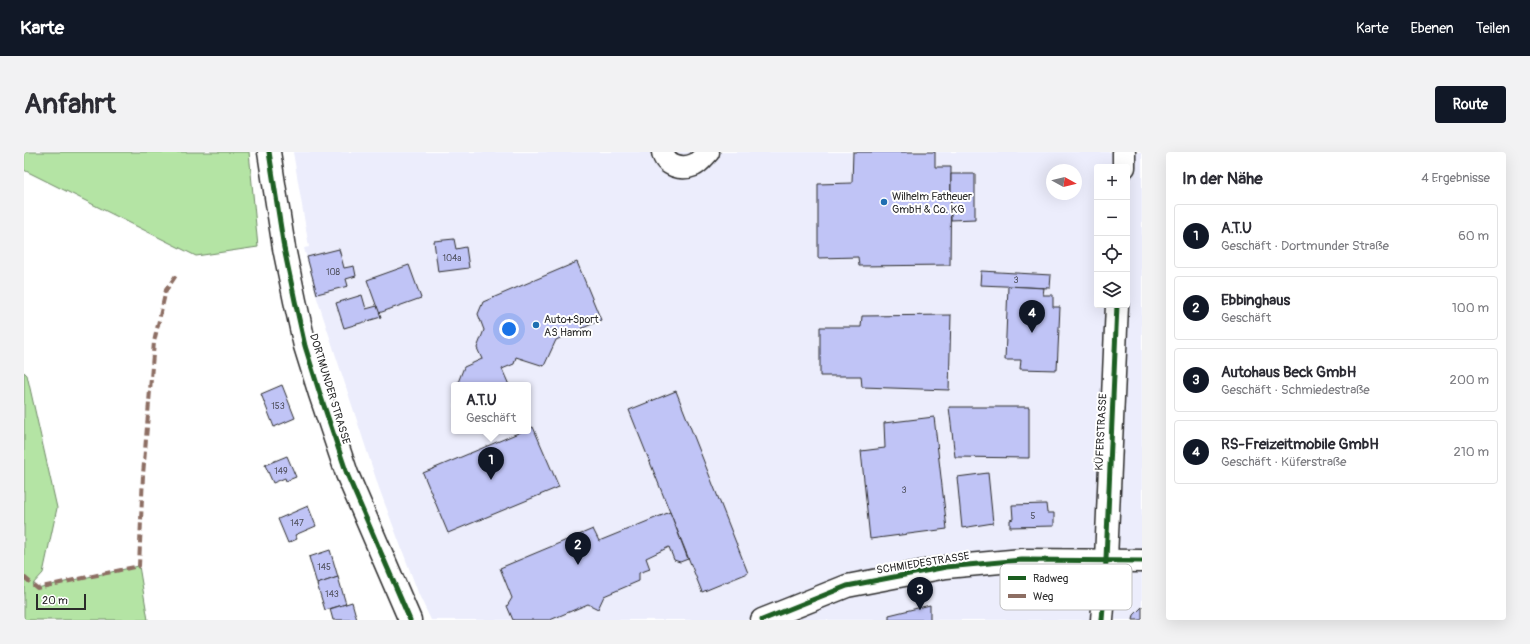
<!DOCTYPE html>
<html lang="de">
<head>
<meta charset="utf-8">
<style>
	body { margin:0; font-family:Pangolin,sans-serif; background:#f2f2f3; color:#2b2b33 }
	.controls { position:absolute; right:12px; top:12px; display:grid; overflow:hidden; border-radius:4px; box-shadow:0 4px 16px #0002 }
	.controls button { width:36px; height:36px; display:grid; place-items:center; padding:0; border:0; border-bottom:1px solid #e1e1e2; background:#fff; color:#2b2b33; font:20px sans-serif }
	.compass { position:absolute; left:1022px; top:12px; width:36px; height:36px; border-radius:50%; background:#fff; box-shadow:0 4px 16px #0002; rotate:98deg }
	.scale { position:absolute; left:12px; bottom:10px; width:50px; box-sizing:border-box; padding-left:4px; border:2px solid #2b2b2b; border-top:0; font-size:11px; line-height:14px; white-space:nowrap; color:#2b2b2b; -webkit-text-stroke:3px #fff; paint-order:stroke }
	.you { position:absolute; left:485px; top:177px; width:14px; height:14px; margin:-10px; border:3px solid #fff; border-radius:50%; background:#1a73e8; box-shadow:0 0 0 6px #1a73e833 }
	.badge { display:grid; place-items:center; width:26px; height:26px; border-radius:50%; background:#111827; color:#fff; font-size:13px; font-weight:700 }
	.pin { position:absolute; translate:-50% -33px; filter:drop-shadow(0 1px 2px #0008) }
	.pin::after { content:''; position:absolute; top:21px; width:14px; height:12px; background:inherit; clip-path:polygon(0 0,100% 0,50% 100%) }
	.popup { position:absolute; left:427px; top:230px; width:80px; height:52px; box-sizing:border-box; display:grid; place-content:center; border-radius:4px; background:#fff; filter:drop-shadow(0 1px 3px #0005); font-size:13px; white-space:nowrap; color:#7c7c81 }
	.popup b { font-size:15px; color:#2b2b33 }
	.popup::after { content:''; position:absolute; left:50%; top:100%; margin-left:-8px; border:8px solid transparent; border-top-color:#fff }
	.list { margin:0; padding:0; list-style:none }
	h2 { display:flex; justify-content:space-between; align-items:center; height:52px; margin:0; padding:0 16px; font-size:17px }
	h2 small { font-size:13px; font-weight:400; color:#7c7c81 }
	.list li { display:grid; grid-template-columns:26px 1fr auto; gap:12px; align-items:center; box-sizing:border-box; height:64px; margin:0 8px 8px; padding:0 8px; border:1px solid #e1e1e2; border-radius:4px }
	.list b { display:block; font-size:15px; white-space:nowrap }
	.list p { margin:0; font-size:13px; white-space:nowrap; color:#7c7c81 }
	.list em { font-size:13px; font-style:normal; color:#7c7c81 }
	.icon { flex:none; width:22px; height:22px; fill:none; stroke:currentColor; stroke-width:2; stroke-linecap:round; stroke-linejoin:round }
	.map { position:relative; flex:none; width:1118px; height:468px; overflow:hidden; border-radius:4px }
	header { display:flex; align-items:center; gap:24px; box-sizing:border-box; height:56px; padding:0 20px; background:#111827; color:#fff }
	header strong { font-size:19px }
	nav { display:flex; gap:22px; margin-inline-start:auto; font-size:14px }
	.intro { display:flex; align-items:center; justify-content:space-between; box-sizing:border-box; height:96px; padding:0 24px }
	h1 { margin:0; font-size:28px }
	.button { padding:10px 18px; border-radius:4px; background:#111827; color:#fff; font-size:14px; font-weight:700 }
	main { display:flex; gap:24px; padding:0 24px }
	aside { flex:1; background:#fff; border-radius:4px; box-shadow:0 4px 16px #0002 }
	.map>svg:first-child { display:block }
	.built { fill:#ecedfc; fill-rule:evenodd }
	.green { fill:#b4e4a4; stroke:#708868 }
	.building { fill:#c0c4f6; stroke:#2b2b2b }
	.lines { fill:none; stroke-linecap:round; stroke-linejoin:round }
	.minor-casing { stroke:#2b2b2b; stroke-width:25 }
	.major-casing { stroke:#2b2b2b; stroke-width:25 }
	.minor { stroke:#fff; stroke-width:22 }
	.major { stroke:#fff; stroke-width:22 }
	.quiet { stroke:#8d6e63; stroke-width:4; stroke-dasharray:8 4; stroke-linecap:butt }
	.cycleway-casing { stroke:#fff; stroke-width:8 }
	.cycleway { stroke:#1b5e20; stroke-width:5 }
	.poi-dot { fill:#1f6fb2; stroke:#fff; stroke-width:1.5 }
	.labels { text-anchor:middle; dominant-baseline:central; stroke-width:4; stroke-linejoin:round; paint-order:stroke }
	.number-label { font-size:9px; fill:#50515e }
	.poi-label { font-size:11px; fill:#2b2b2b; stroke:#fff; text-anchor:start }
	.street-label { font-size:11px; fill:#2b2b2b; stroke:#fff }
	.key { fill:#fff; stroke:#bfbfbf; stroke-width:1 }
	.key-label { font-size:11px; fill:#2b2b2b }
</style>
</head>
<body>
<header>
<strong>Karte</strong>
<nav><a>Karte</a><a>Ebenen</a><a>Teilen</a></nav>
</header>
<div class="intro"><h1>Anfahrt</h1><a class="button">Route</a></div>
<main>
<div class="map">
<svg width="1118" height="468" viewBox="0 0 1118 468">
	<rect width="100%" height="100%" fill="#fff"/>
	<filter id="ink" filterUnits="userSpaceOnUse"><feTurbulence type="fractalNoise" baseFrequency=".025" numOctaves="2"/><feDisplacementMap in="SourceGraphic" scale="8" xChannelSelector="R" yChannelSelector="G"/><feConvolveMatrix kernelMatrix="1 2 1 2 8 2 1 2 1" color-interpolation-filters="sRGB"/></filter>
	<g filter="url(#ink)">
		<path class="built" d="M269 0H1118V468H407L395 443 355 336 292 143 280 96 285 95ZM1073 15H1103V153H1073ZM1028 18H1052V42H1028ZM430 233H504V279H430Z"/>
		<g class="green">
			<path d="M0 0H225L234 95 172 104 0 18Z"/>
			<path d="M0 220 3 223 33 356 19 421 8 433 13 436 115 414 124 468H0Z"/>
		</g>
		<g class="building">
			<path d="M829 0H911V15H927L926 113 835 114 834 105 794 106V32L828 31Z"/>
			<path d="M927 22H951V67L927 68Z"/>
			<path d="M430 87 432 97 442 95 445 116 414 120 410 89Z"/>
			<path d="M315 97 320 116 330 114 332 124 322 127 324 134 293 142 283 105Z"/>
			<path d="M553 110 577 168 532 188 520 214 492 205 490 212 478 217 485 233H433L440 215 458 207 453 196 460 178 454 162 459 150Z"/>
			<path d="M385 113 397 146 355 161 343 128Z"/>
			<path d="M957 119 1027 123 1026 136 956 133Z"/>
			<path d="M984 134 1020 136 1019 143H1029V155H1036L1033 218 996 217 997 208H981Z"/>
			<path d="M338 143 342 157 353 154 357 165 320 176 312 151Z"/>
			<path d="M927 163 925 238 838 235 837 224H796V175H837L838 164Z"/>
			<path d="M258 233 271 266 250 275 237 242Z"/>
			<path d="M652 239 724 421 678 440 605 258Z"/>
			<path d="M925 255H1005V306L931 305Z"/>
			<path d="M910 265 923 377 846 387 837 299 861 296 860 271Z"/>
			<path d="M509 275 535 335 424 381 399 321 499 279H504V277Z"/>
			<path d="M263 304 272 325 262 329 261 326 249 331 241 313Z"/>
			<path d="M964 321 969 371 938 376 933 325Z"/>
			<path d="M1022 352 1023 361H1030V374L986 375V368L989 367 988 353Z"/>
			<path d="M284 354 292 374 271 383 273 387 264 391 254 367Z"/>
			<path d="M646 360 664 407 656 410 650 408 645 395 622 406 626 417 615 421V429L580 444 574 457 564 452 526 468H489L483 454 488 446 476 416 569 377 575 389Z"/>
			<path d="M306 398 314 425 293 432 285 405Z"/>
			<path d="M314 425 322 452 301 458 293 432Z"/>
			<path d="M328 450 333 468H309L306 457Z"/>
			<path d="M906 453V468H865V463Z"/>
			<path d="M1118 455V468H1109L1110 463Z"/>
		</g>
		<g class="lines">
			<defs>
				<g id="minor">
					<path d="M639 0C641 14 658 18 670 13 675 11 680 4 684 0"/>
					<path d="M1100 15V0"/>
					<path d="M738 468 823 434 922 415 998 408 1118 409"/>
					<path d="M1078 468 1081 430 1093 153"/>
				</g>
				<path id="major" d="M245 0 260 96 271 149 281 194 296 242 323 322 386 468"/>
			</defs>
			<use href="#minor" class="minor-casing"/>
			<use href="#major" class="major-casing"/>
			<use href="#minor" class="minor"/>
			<use href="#major" class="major"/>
			<path class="quiet" d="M0 425 13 436 115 414 119 323 130 190 142 138 153 122"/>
			<defs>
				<g id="cycleway">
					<path d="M245 0 260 96 271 149 281 194 296 242 323 322 386 468"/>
					<path d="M738 468 823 434 922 415 998 408 1118 409"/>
					<path d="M1078 468 1081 430 1093 153"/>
				</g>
			</defs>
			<use href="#cycleway" class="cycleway-casing"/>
			<use href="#cycleway" class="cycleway"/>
		</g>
	</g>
	<g class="poi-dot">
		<circle cx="860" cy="50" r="4"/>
		<circle cx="512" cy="173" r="4"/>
	</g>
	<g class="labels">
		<g class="number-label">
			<text x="428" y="106">104a</text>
			<text x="309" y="120">108</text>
			<text x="992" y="128">3</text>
			<text x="254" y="254">153</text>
			<text x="257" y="319">149</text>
			<text x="880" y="338">3</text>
			<text x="1009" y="364">5</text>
			<text x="273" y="371">147</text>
			<text x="300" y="415">145</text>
			<text x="308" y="442">143</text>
		</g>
		<g class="poi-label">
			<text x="868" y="44">Wilhelm Fatheuer<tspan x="868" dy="13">GmbH &amp; Co. KG</tspan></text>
			<text x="520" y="167">Auto+Sport<tspan x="520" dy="13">AS Hamm</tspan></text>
		</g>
		<g class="street-label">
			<text transform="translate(306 237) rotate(73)">DORTMUNDER STRASSE</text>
			<text transform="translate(1077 280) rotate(-87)">KÜFERSTRASSE</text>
			<text transform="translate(899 411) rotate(-9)">SCHMIEDESTRASSE</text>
		</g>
	</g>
	<rect x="976" y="412" width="132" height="46" rx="6" class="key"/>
	<rect x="984" y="424" width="18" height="4" fill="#1b5e20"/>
	<rect x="984" y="442" width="18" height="4" fill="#8d6e63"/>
	<g class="key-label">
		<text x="1009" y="430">Radweg</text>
		<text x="1009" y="448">Weg</text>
	</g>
</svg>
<div class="controls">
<button>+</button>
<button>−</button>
<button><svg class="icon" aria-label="locate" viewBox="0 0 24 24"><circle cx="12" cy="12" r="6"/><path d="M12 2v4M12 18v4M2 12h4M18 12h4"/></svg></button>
<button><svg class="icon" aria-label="layers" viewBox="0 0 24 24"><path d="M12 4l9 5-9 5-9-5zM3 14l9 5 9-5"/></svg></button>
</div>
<svg class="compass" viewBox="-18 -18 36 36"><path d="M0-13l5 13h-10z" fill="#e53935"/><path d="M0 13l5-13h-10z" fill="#7c7c81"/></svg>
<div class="scale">20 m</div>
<div class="you"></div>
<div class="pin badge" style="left:467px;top:328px">1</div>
<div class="popup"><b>A.T.U</b>Geschäft</div>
<div class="pin badge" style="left:554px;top:413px">2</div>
<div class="pin badge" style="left:896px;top:458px">3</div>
<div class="pin badge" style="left:1008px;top:181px">4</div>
</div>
<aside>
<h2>In der Nähe<small>4 Ergebnisse</small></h2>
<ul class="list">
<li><span class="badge">1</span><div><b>A.T.U</b><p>Geschäft · Dortmunder Straße</p></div><em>60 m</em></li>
<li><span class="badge">2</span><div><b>Ebbinghaus</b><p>Geschäft</p></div><em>100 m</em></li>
<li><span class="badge">3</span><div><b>Autohaus Beck GmbH</b><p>Geschäft · Schmiedestraße</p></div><em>200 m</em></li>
<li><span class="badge">4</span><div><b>RS-Freizeitmobile GmbH</b><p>Geschäft · Küferstraße</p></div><em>210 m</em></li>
</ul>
</aside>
</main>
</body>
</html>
